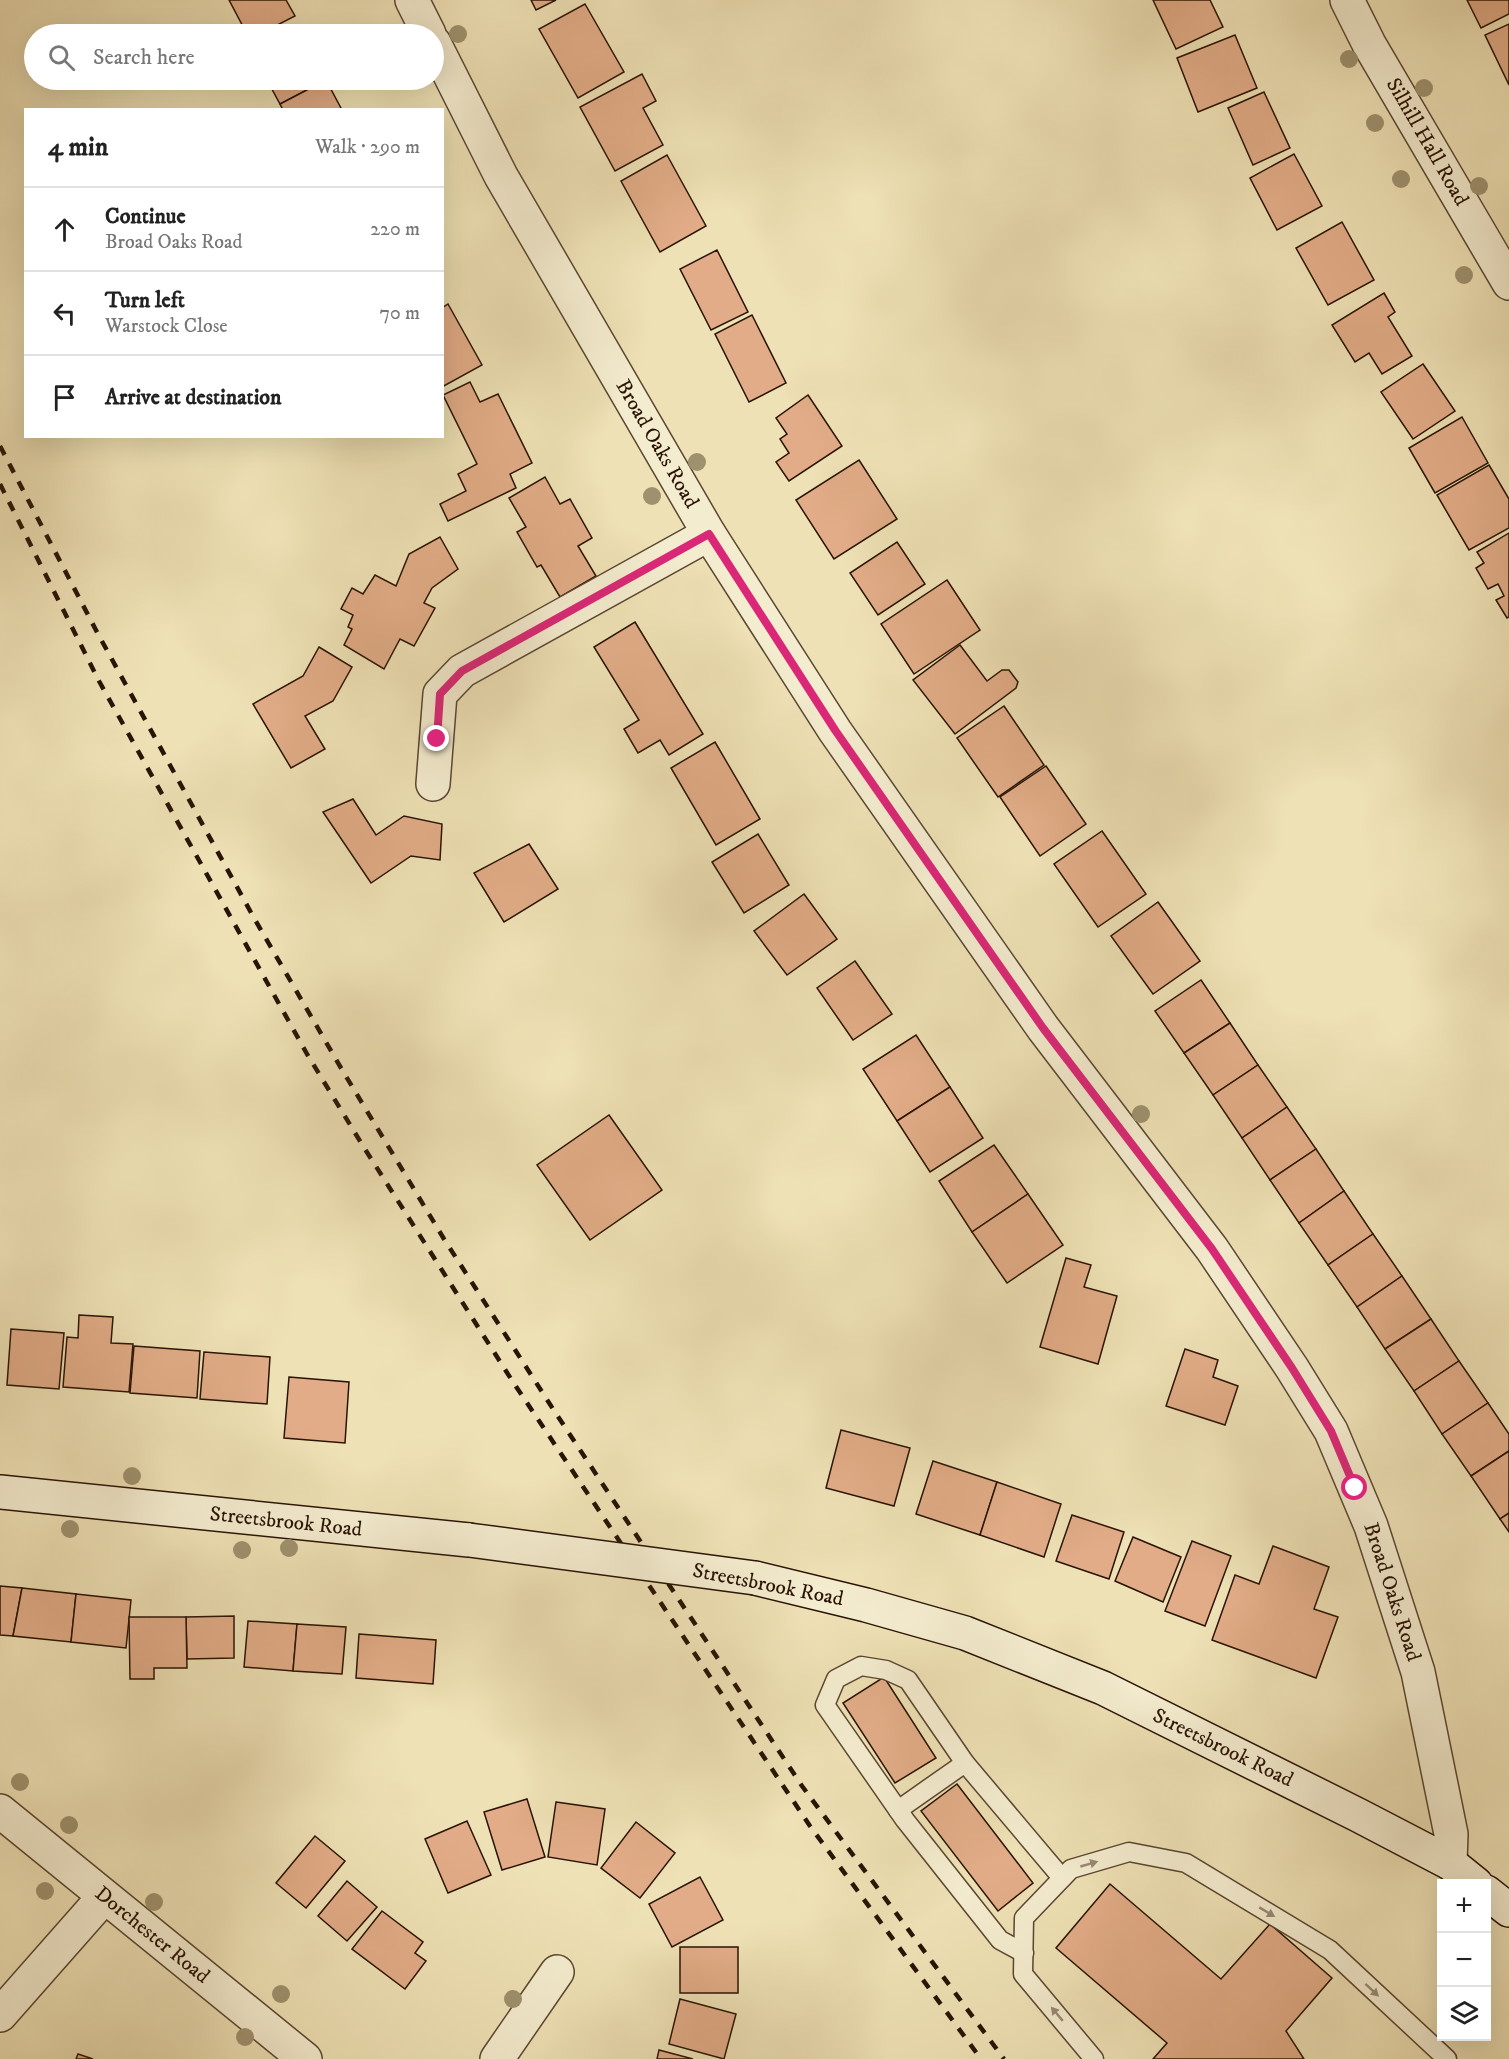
<!DOCTYPE html>
<html lang="en">
<head>
<meta charset="utf-8">
<style>
	body { margin:0; font-family:"IM FELL DW Pica",serif; background:#f2f2f2; color:#222 }
	.controls { position:absolute; right:18px; bottom:18px; display:grid; overflow:hidden; border-radius:0px; box-shadow:0 6px 24px #0002 }
	.controls button { width:54px; height:54px; display:grid; place-items:center; padding:0; border:0; border-bottom:2px solid #e0e0e0; background:#fff; color:#222; font:30px sans-serif }
	.stop { position:absolute; width:18px; height:18px; margin:-14px; border:4px solid #db2777; border-radius:50%; background:#fff }
	.stop.end { background:#db2777; border-color:#fff; box-shadow:0 2px 6px #0008 }
	.list { margin:0; padding:0; list-style:none }
	h2 { display:flex; justify-content:space-between; align-items:center; height:78px; margin:0; padding:0 24px; font-size:26px }
	h2 small { font-size:20px; font-weight:400; color:#767676 }
	.list li { display:grid; grid-template-columns:39px 1fr auto; gap:18px; align-items:center; box-sizing:border-box; height:84px; padding:0 24px; border-top:2px solid #e0e0e0 }
	.list b { display:block; font-size:22px; white-space:nowrap }
	.list p { margin:0; font-size:20px; white-space:nowrap; color:#767676 }
	.list em { font-size:20px; font-style:normal; color:#767676 }
	.icon { flex:none; width:33px; height:33px; fill:none; stroke:currentColor; stroke-width:2; stroke-linecap:round; stroke-linejoin:round }
	.map { position:relative; flex:none; width:1509px; height:2059px; overflow:hidden }
	.search { position:absolute; background:#fff; box-shadow:0 6px 24px #0002; left:24px; top:24px; width:420px; height:66px; display:flex; align-items:center; gap:15px; box-sizing:border-box; padding:0 21px; border-radius:33px; color:#767676; font-size:22px }
	.panel { position:absolute; background:#fff; box-shadow:0 6px 24px #0002; left:24px; top:108px; width:420px; height:330px; border-radius:0px }
	.map>svg:first-child { display:block }
	.building { fill:#e1ac87; stroke:#291305; stroke-width:1.5 }
	.lines { fill:none; stroke-linecap:round; stroke-linejoin:round }
	.service-casing { stroke:#5a4631; stroke-width:21 }
	.minor-casing { stroke:#5a4631; stroke-width:36 }
	.tertiary-casing { stroke:#5a4631; stroke-width:36 }
	.secondary-casing { stroke:#291305; stroke-width:36 }
	.service { stroke:#f4eccf; stroke-width:18 }
	.minor { stroke:#f4eccf; stroke-width:33 }
	.tertiary { stroke:#f4eccf; stroke-width:33 }
	.secondary { stroke:#f4eccf; stroke-width:33 }
	.rail { stroke:#291305; stroke-width:4.5; stroke-dasharray:10 10; stroke-linecap:butt }
	.secondary-bridge-casing { stroke:#291305; stroke-width:36; stroke-linecap:butt }
	.secondary-bridge { stroke:#f4eccf; stroke-width:33 }
	.tree { fill:#9e916e }
	.oneway { fill:#998a74 }
	.route { stroke:#db2777; stroke-width:8 }
	.labels { text-anchor:middle; dominant-baseline:central; stroke-width:5; stroke-linejoin:round; paint-order:stroke }
	.street-label { font-size:21px; fill:#291305; stroke:#f4eccf }
</style>
</head>
<body>
<div class="map">
<svg width="1509" height="2059" viewBox="0 0 1509 2059">
	<rect width="100%" height="100%" fill="#eee1b5"/>
	<filter id="stains"><feTurbulence type="fractalNoise" baseFrequency=".00333" numOctaves="4"/><feColorMatrix values="0 0 0 0 .2 0 0 0 0 .09 0 0 0 0 .02 0 0 0 .5 -.17"/></filter>
	<radialGradient id="worn" r=".72"><stop offset=".6" stop-color="#630" stop-opacity="0"/><stop offset="1" stop-color="#630" stop-opacity=".3"/></radialGradient>
	<g class="building">
		<path d="M229 0H286L295 16 260 34H247Z"/>
		<path d="M531 0H556L536 10Z"/>
		<path d="M1153 0H1210L1223 27 1176 49Z"/>
		<path d="M1467 0H1509V14L1481 28Z"/>
		<path d="M585 4 624 72 578 98 539 29Z"/>
		<path d="M1509 24V85L1485 35Z"/>
		<path d="M1235 35 1257 88 1198 112 1177 58Z"/>
		<path d="M642 74 656 101 643 108 663 145 615 171 580 107Z"/>
		<path d="M267 80H326L280 104Z"/>
		<path d="M326 80 342 110H283L280 104Z"/>
		<path d="M1264 92 1290 148 1253 165 1228 108Z"/>
		<path d="M1294 154 1322 206 1277 230 1250 178Z"/>
		<path d="M667 155 706 226 660 252 621 181Z"/>
		<path d="M1342 222 1374 280 1328 305 1296 248Z"/>
		<path d="M717 250 748 312 711 330 680 269Z"/>
		<path d="M1384 293 1395 312 1388 317 1412 356 1382 374 1369 353 1355 362 1332 325Z"/>
		<path d="M448 304 482 365 442 387V308Z"/>
		<path d="M752 315 786 383 749 402 715 334Z"/>
		<path d="M1423 364 1455 411 1413 439 1381 392Z"/>
		<path d="M470 382 480 402 498 394 532 463 510 474 516 488 448 521 440 504 466 491 458 474 477 464 443 395Z"/>
		<path d="M808 395 842 446 789 481 776 462 789 453 780 439 787 434 776 418Z"/>
		<path d="M1462 417 1488 463 1435 493 1409 448Z"/>
		<path d="M859 460 897 519 834 559 796 500Z"/>
		<path d="M1489 465 1509 499V528L1469 550 1437 495Z"/>
		<path d="M545 477 560 504 570 499 592 538 578 546 596 576 560 597 541 565 537 567 517 532 526 527 509 498Z"/>
		<path d="M1509 533V617L1507 618 1496 600 1504 596 1498 584 1488 589 1476 568 1484 563 1477 552Z"/>
		<path d="M440 537 458 569 432 588 424 603 435 608 414 646 400 639 384 669 344 645 352 629 348 627 353 615 341 609 352 588 363 594 375 575 396 586 409 554Z"/>
		<path d="M897 542 925 584 878 615 850 573Z"/>
		<path d="M947 580 980 630 914 674 881 624Z"/>
		<path d="M635 622 703 734 669 755 660 740 638 753 624 729 639 720 594 647Z"/>
		<path d="M960 645 987 681 1002 670H1009L1018 682 1016 688 955 734 913 680Z"/>
		<path d="M319 647 352 667 333 701 305 716 325 749 291 768 253 704 303 676Z"/>
		<path d="M1004 706 1044 765 998 797 957 738Z"/>
		<path d="M715 742 760 819 716 845 671 768Z"/>
		<path d="M1046 766 1086 824 1040 856 1000 797Z"/>
		<path d="M353 799 376 835 404 816 442 824 440 860 411 856 371 883 323 812Z"/>
		<path d="M1102 831 1146 894 1098 927 1054 864Z"/>
		<path d="M758 834 789 885 744 913 712 862Z"/>
		<path d="M529 844 558 889 504 922 474 873Z"/>
		<path d="M804 894 837 939 787 975 754 931Z"/>
		<path d="M1158 902 1200 961 1153 994 1111 936Z"/>
		<path d="M855 961 892 1014 853 1040 817 988Z"/>
		<path d="M1201 980 1230 1023 1184 1053 1155 1011Z"/>
		<path d="M1230 1023 1258 1065 1213 1095 1184 1053Z"/>
		<path d="M916 1035 950 1087 897 1121 863 1069Z"/>
		<path d="M1258 1065 1287 1107 1242 1138 1213 1095Z"/>
		<path d="M950 1087 983 1138 930 1172 897 1121Z"/>
		<path d="M1287 1107 1316 1149 1270 1180 1242 1138Z"/>
		<path d="M609 1115 662 1190 590 1240 537 1165Z"/>
		<path d="M994 1145 1028 1194 972 1232 939 1181Z"/>
		<path d="M1316 1149 1344 1191 1299 1223 1270 1180Z"/>
		<path d="M1344 1191 1373 1234 1328 1265 1299 1223Z"/>
		<path d="M1028 1194 1063 1245 1007 1283 972 1232Z"/>
		<path d="M1373 1234 1402 1276 1357 1307 1328 1265Z"/>
		<path d="M1066 1258 1091 1265 1084 1287 1117 1296 1098 1364 1040 1347Z"/>
		<path d="M1402 1276 1431 1319 1385 1349 1357 1307Z"/>
		<path d="M79 1315 113 1317 111 1343 133 1344 129 1392 63 1387 67 1337 78 1338Z"/>
		<path d="M1431 1319 1459 1361 1414 1391 1385 1349Z"/>
		<path d="M11 1329 64 1333 59 1389 7 1385Z"/>
		<path d="M134 1346 200 1351 197 1398 130 1393Z"/>
		<path d="M1185 1349 1218 1360 1213 1377 1238 1386 1225 1425 1166 1406Z"/>
		<path d="M204 1352 270 1357 267 1404 200 1399Z"/>
		<path d="M1459 1361 1488 1403 1442 1434 1414 1391Z"/>
		<path d="M289 1377 349 1382 345 1443 284 1438Z"/>
		<path d="M1488 1403 1509 1434V1451L1471 1476 1442 1434Z"/>
		<path d="M841 1430 910 1448 894 1506 826 1488Z"/>
		<path d="M1509 1451V1513L1500 1519 1471 1476Z"/>
		<path d="M933 1461 997 1482 980 1535 916 1514Z"/>
		<path d="M997 1482 1061 1504 1044 1557 980 1535Z"/>
		<path d="M1509 1513V1532L1500 1519Z"/>
		<path d="M1072 1515 1124 1532 1109 1579 1056 1561Z"/>
		<path d="M1133 1537 1181 1557 1163 1602 1115 1581Z"/>
		<path d="M1192 1541 1231 1556 1205 1626 1165 1611Z"/>
		<path d="M1273 1546 1329 1567 1314 1609 1338 1617 1316 1678 1212 1640 1235 1575 1259 1584Z"/>
		<path d="M0 1586 22 1588 13 1636 0 1635Z"/>
		<path d="M22 1588 76 1594 71 1642 13 1636Z"/>
		<path d="M76 1594 131 1600 126 1648 71 1642Z"/>
		<path d="M234 1616V1658L187 1659 186 1617Z"/>
		<path d="M129 1617H186L187 1668H154V1679H130Z"/>
		<path d="M248 1621 297 1624 293 1671 244 1667Z"/>
		<path d="M297 1624 346 1627 342 1674 293 1671Z"/>
		<path d="M359 1634 436 1640 433 1684 356 1678Z"/>
		<path d="M884 1677 936 1758 895 1783 843 1703Z"/>
		<path d="M957 1784 1033 1883 998 1911 921 1811Z"/>
		<path d="M527 1799 545 1857 502 1870 484 1812Z"/>
		<path d="M556 1802 605 1809 597 1865 548 1857Z"/>
		<path d="M467 1821 491 1875 448 1893 425 1839Z"/>
		<path d="M636 1822 675 1853 640 1898 601 1868Z"/>
		<path d="M315 1836 345 1861 306 1908 276 1883Z"/>
		<path d="M700 1877 723 1920 672 1947 649 1904Z"/>
		<path d="M347 1881 377 1907 347 1941 318 1916Z"/>
		<path d="M1110 1884 1221 1979 1270 1924 1332 1978 1286 2031 1304 2059H1153L1167 2043 1056 1948Z"/>
		<path d="M382 1911 423 1942 415 1953 426 1961 405 1989 352 1949Z"/>
		<rect x="680" y="1947" width="58" height="46"/>
		<path d="M680 1999 736 2014 724 2059 669 2044Z"/>
		<path d="M659 2050 693 2059H657Z"/>
		<path d="M78 2054 93 2059H76Z"/>
	</g>
	<g class="lines">
		<defs>
			<g id="service">
				<path d="M898 1810 965 1763"/>
				<path d="M1024 1953 1000 1940 905 1820 825 1705 836 1679 861 1666 886 1670 908 1680 965 1763 1062 1878"/>
				<path d="M1094 2059 1023 1974 1024 1918 1071 1869 1129 1852 1186 1863 1330 1950 1447 2059"/>
			</g>
			<g id="minor">
				<path d="M1347 0 1369 44 1509 283"/>
				<path d="M433 784 440 694 462 671 709 534"/>
				<path d="M0 1811 305 2059"/>
				<path d="M0 2015 104 1897"/>
				<path d="M497 2059 557 1972"/>
			</g>
			<g id="tertiary">
				<path d="M412 0 429 34"/>
				<path d="M434 43 501 176 709 534 835 731 1043 1028 1212 1249 1292 1368 1331 1431 1371 1526 1418 1672 1451 1834 1450 1863"/>
			</g>
			<g id="secondary">
				<path d="M0 1492 469 1540"/>
				<path d="M755 1578 866 1605 965 1633 1103 1688 1358 1815 1450 1863 1476 1884"/>
				<path d="M1486 1892 1509 1910"/>
			</g>
		</defs>
		<use href="#service" class="service-casing"/>
		<use href="#minor" class="minor-casing"/>
		<use href="#tertiary" class="tertiary-casing"/>
		<use href="#secondary" class="secondary-casing"/>
		<use href="#service" class="service"/>
		<use href="#minor" class="minor"/>
		<use href="#tertiary" class="tertiary"/>
		<use href="#secondary" class="secondary"/>
		<g class="rail">
			<path d="M0 446 98 634 254 918 341 1068 444 1239 553 1409 802 1786 1004 2059"/>
			<path d="M0 484 99 681 307 1054 363 1146 513 1382 810 1826 981 2059"/>
		</g>
		<defs>
			<path id="secondary-bridge" d="M469 1540 755 1578"/>
		</defs>
		<use href="#secondary-bridge" class="secondary-bridge-casing"/>
		<use href="#secondary-bridge" class="secondary-bridge"/>
	</g>
	<g class="tree">
		<circle cx="458" cy="34" r="9"/>
		<circle cx="1349" cy="59" r="9"/>
		<circle cx="1424" cy="88" r="9"/>
		<circle cx="1375" cy="123" r="9"/>
		<circle cx="1401" cy="179" r="9"/>
		<circle cx="1479" cy="186" r="9"/>
		<circle cx="1464" cy="275" r="9"/>
		<circle cx="697" cy="462" r="9"/>
		<circle cx="652" cy="496" r="9"/>
		<circle cx="1141" cy="1114" r="9"/>
		<circle cx="132" cy="1476" r="9"/>
		<circle cx="70" cy="1529" r="9"/>
		<circle cx="289" cy="1548" r="9"/>
		<circle cx="242" cy="1550" r="9"/>
		<circle cx="20" cy="1782" r="9"/>
		<circle cx="69" cy="1825" r="9"/>
		<circle cx="45" cy="1891" r="9"/>
		<circle cx="154" cy="1902" r="9"/>
		<circle cx="281" cy="1994" r="9"/>
		<circle cx="513" cy="1999" r="9"/>
		<circle cx="245" cy="2037" r="9"/>
	</g>
	<defs><path id="oneway-solid" d="M-6-.8H1V-3.2L6.5 0L1 3.2V.8H-6Z" transform="scale(1.5)"/></defs>
	<g class="oneway">
		<use href="#oneway-solid" transform="translate(1089 1864) rotate(-16)"/>
		<use href="#oneway-solid" transform="translate(1267 1912) rotate(31)"/>
		<use href="#oneway-solid" transform="translate(1372 1990) rotate(43)"/>
		<use href="#oneway-solid" transform="translate(1057 2014) rotate(-130)"/>
	</g>
	<g class="lines">
		<path class="route" d="M437 739 440 694 462 671 709 534 835 730 1043 1028 1212 1249 1292 1368 1331 1431 1355 1488"/>
	</g>
	<g class="labels">
		<g class="street-label">
			<text transform="translate(1427 142) rotate(60)">Silhill Hall Road</text>
			<text transform="translate(657 444) rotate(60)">Broad Oaks Road</text>
			<text transform="translate(286 1522) rotate(6)">Streetsbrook Road</text>
			<text transform="translate(768 1585) rotate(11)">Streetsbrook Road</text>
			<text transform="translate(1392 1592) rotate(72)">Broad Oaks Road</text>
			<text transform="translate(1223 1748) rotate(26)">Streetsbrook Road</text>
			<text transform="translate(152 1935) rotate(39)">Dorchester Road</text>
		</g>
	</g>
	<rect width="100%" height="100%" filter="url(#stains)"/>
	<rect width="100%" height="100%" fill="url(#worn)"/>
</svg>
<div class="controls">
<button>+</button>
<button>−</button>
<button><svg class="icon" aria-label="layers" viewBox="0 0 24 24"><path d="M12 4l9 5-9 5-9-5zM3 14l9 5 9-5"/></svg></button>
</div>
<div class="stop" style="left:1355px;top:1488px"></div>
<div class="stop end" style="left:437px;top:739px"></div>
<div class="search"><svg class="icon" aria-label="search" viewBox="0 0 24 24"><circle cx="10" cy="10" r="6"/><path d="M15 15l6 6"/></svg>Search here</div>
<section class="panel">
<h2>4 min<small>Walk · 290 m</small></h2>
<ul class="list">
<li><svg class="icon" aria-label="ahead" viewBox="0 0 24 24"><path d="M12 20V5M6 11l6-6 6 6"/></svg><div><b>Continue</b><p>Broad Oaks Road</p></div><em>220 m</em></li>
<li><svg class="icon" aria-label="left" viewBox="0 0 24 24"><path d="M17 20v-9H6M10 6l-5 5 5 5"/></svg><div><b>Turn left</b><p>Warstock Close</p></div><em>70 m</em></li>
<li><svg class="icon" aria-label="arrive" viewBox="0 0 24 24"><path d="M6 21V4h12l-3 4 3 4H6"/></svg><div><b>Arrive at destination</b></div></li>
</ul>
</section>
</div>
</body>
</html>
